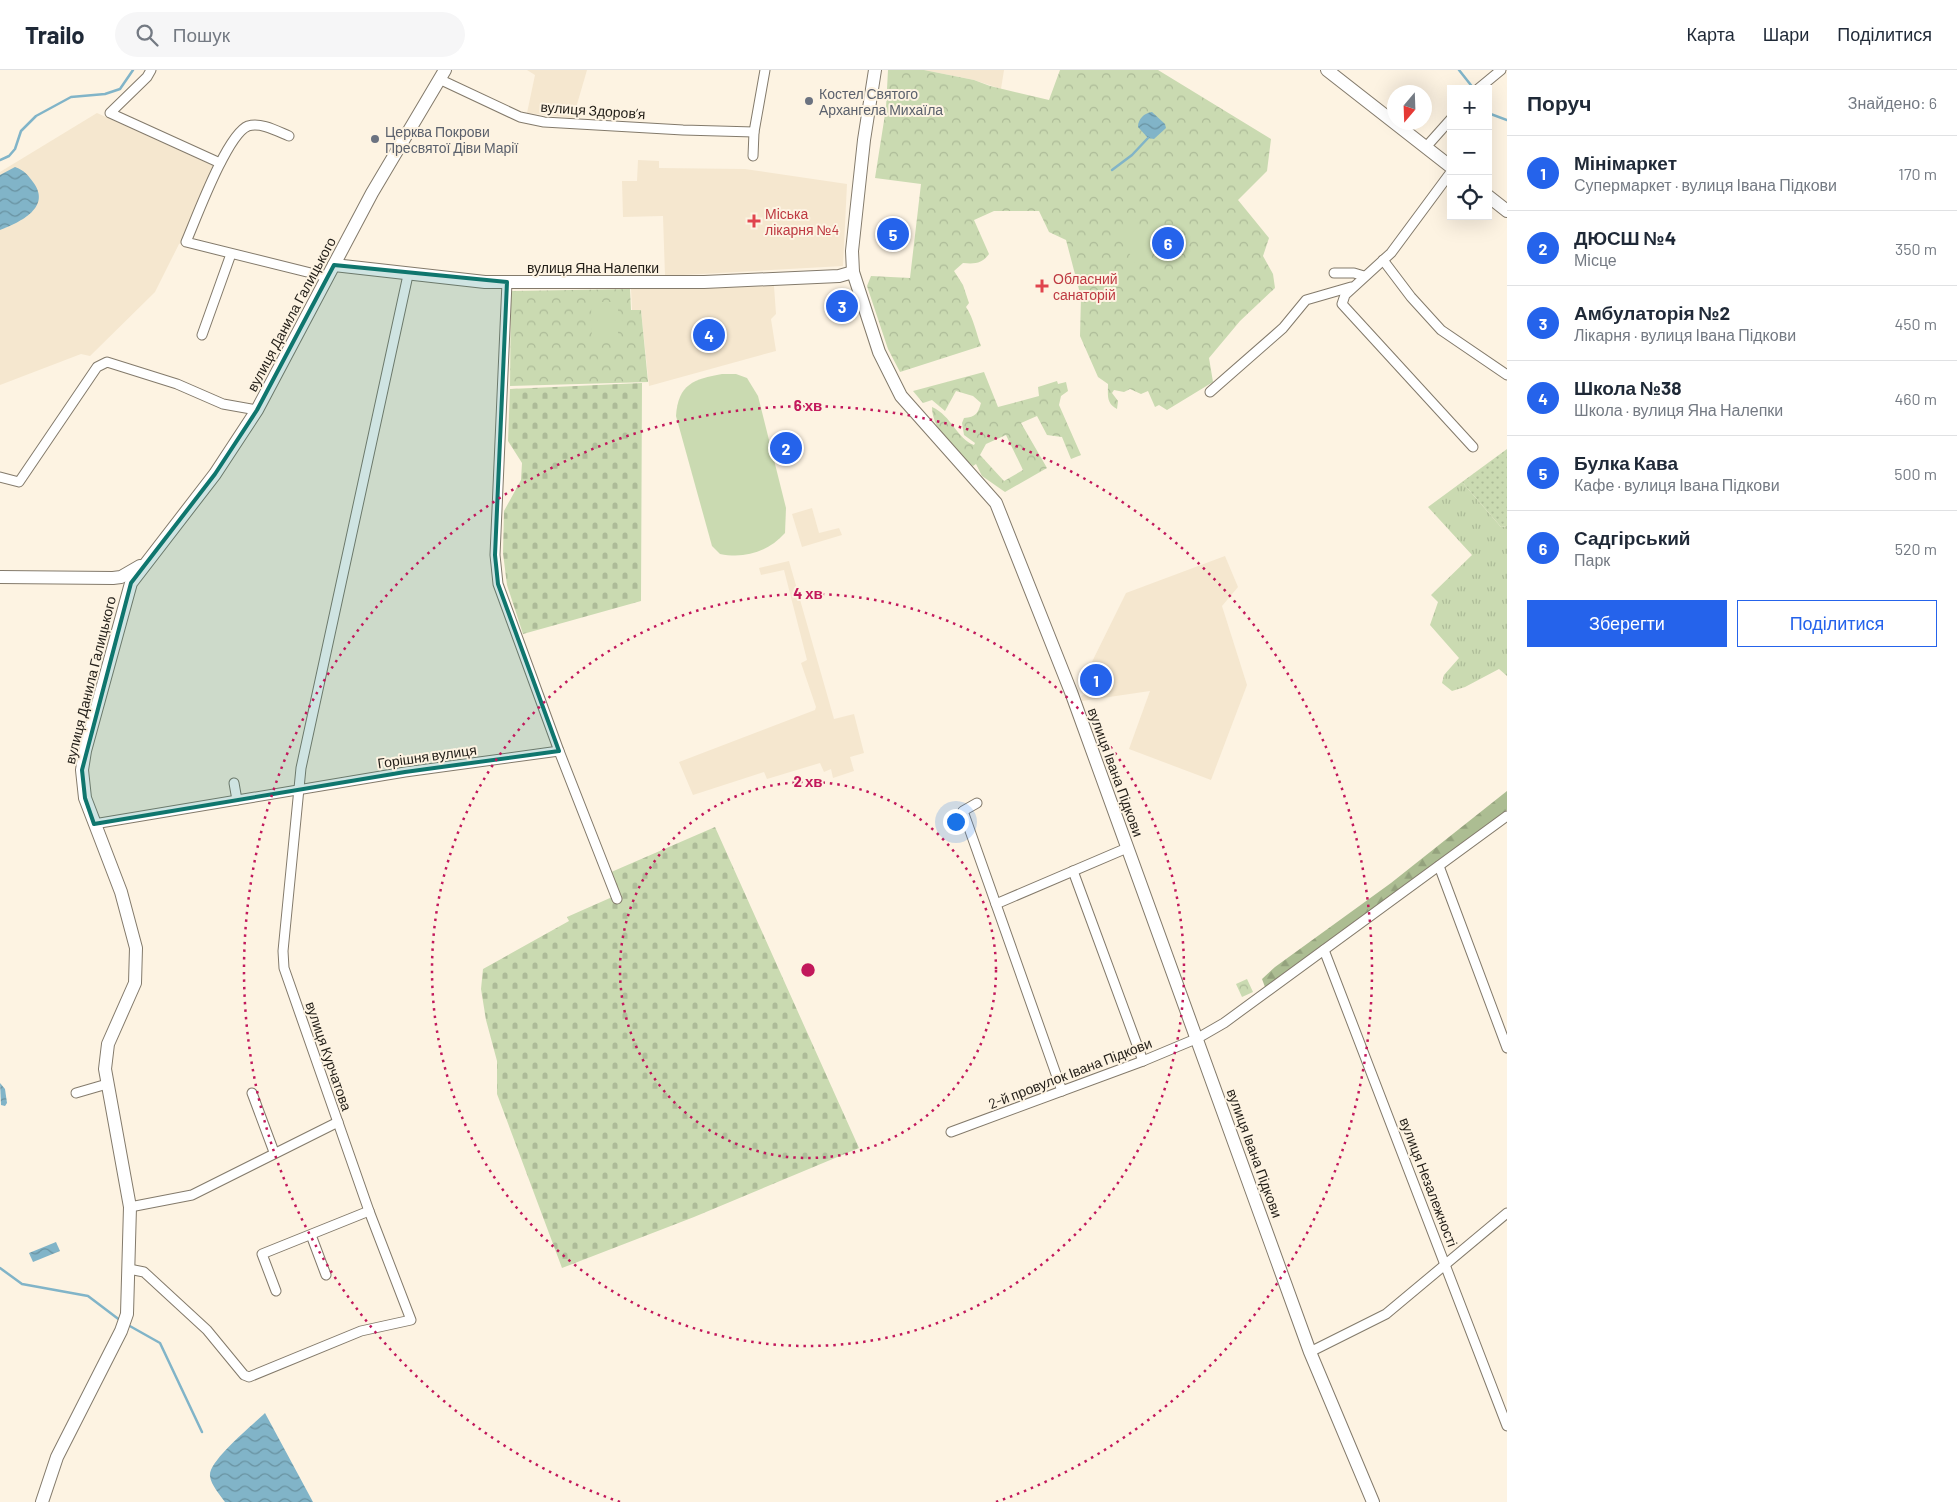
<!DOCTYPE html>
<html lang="uk">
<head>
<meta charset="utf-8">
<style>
	body { margin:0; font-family:Barlow,sans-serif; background:#f6f6f7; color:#1f2937 }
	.controls { position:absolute; right:15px; top:15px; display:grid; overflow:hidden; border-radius:0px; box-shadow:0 5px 20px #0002 }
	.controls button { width:45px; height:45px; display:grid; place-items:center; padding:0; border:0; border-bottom:1px solid #e0e1e3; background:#fff; color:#1f2937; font:25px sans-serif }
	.compass { position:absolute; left:1387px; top:15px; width:45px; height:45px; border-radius:50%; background:#fff; box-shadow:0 5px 20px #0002; rotate:199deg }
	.you { position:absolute; left:955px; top:751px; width:18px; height:18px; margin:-12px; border:4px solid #fff; border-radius:50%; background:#1a73e8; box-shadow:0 0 0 8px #1a73e833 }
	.badge { display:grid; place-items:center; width:32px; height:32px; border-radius:50%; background:#2563eb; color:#fff; font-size:16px; font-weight:700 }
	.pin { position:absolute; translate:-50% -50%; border:2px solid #fff; box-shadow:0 1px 5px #0006 }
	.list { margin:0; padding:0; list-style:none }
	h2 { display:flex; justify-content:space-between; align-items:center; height:65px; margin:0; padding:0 20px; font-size:21px }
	h2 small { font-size:16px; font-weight:400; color:#747a83 }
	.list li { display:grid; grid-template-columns:32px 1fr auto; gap:15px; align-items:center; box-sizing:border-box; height:75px; padding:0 20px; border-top:1px solid #e0e1e3 }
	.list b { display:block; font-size:19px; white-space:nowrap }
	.list p { margin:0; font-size:16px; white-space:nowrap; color:#747a83 }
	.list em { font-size:16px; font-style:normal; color:#747a83 }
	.actions { display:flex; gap:10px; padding:15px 20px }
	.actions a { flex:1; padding:11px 0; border:1px solid #2563eb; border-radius:0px; text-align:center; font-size:18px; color:#2563eb }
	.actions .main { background:#2563eb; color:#fff }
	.icon { flex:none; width:28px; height:28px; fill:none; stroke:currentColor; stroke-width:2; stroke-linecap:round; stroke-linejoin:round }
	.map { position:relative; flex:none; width:1507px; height:1432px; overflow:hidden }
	header { display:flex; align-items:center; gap:30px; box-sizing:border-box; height:70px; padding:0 25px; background:#fff; border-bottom:1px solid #e0e1e3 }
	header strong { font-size:24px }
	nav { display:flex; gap:28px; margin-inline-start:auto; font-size:18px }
	.search { width:350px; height:45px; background:#f6f6f7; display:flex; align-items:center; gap:12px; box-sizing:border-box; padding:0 18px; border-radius:28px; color:#747a83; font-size:19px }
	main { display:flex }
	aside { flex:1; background:#fff }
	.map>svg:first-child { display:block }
	.built { fill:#f5e7cf }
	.grass { fill:url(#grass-tufts) }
	.forest { fill:url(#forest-firs) }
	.cemetery { fill:url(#cemetery-stones) }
	.park { fill:url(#park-crowns); fill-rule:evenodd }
	.garden { fill:url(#garden-dots) }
	.pitch { fill:#cadab1 }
	.water { fill:url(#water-waves) }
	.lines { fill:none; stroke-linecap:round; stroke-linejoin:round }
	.stream { stroke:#81b4c8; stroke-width:2.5 }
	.street-casing { stroke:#837a6b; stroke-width:11 }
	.secondary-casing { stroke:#837a6b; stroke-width:14 }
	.street { stroke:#fff; stroke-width:9 }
	.secondary { stroke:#fff; stroke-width:12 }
	.marked { fill:#0f766e; fill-opacity:0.2; stroke:#0f766e; stroke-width:4; stroke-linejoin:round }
	.ring { fill:none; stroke:#c2185b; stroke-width:2.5; stroke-dasharray:2.5 5 }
	.worship-dot { fill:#6b7280; stroke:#fdf3e2; stroke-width:2 }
	.health-dot { fill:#e0444e; stroke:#fdf3e2; stroke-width:2 }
	.labels { text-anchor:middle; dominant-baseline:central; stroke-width:4; stroke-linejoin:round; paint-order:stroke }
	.worship-label { font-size:14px; fill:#5b616d; stroke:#fdf3e2; text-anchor:start }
	.street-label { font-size:14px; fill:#221e18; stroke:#fdf3e2 }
	.health-label { font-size:14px; fill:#be3a42; stroke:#fdf3e2; text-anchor:start }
	.centre { fill:#c2185b; stroke:#fdf3e2; stroke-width:2.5 }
	.ring-label { font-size:15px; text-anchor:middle; font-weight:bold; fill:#c2185b; stroke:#fdf3e2; stroke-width:4; stroke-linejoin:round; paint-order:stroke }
</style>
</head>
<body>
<header>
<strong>Trailo</strong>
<div class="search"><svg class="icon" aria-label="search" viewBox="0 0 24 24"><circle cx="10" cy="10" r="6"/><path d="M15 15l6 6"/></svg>Пошук</div>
<nav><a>Карта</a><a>Шари</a><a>Поділитися</a></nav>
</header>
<main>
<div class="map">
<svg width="1507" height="1432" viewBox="0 0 1507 1432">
	<defs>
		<pattern id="grass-tufts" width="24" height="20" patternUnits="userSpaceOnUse" patternTransform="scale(1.25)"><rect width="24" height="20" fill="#cadab1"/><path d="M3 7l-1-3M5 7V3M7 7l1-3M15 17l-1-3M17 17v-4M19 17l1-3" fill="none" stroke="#adbb98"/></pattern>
		<pattern id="forest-firs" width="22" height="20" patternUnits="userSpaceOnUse" patternTransform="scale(1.25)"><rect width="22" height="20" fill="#acbd92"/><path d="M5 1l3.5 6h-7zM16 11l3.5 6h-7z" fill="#94a27d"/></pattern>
		<pattern id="cemetery-stones" width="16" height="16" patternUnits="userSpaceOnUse" patternTransform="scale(1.25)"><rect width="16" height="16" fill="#cadab1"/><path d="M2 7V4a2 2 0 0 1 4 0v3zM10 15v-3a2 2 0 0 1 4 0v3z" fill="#adbb98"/></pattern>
		<pattern id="park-crowns" width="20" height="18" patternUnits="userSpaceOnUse" patternTransform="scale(1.25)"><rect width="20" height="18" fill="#cadab1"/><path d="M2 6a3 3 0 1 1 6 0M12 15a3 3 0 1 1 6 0" fill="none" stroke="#adbb98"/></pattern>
		<pattern id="garden-dots" width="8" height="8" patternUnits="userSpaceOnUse" patternTransform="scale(1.25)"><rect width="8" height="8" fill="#cadab1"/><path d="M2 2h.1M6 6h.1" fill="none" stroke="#adbb98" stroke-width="1.8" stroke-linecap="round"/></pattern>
		<pattern id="water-waves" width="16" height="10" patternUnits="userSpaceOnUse" patternTransform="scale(1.25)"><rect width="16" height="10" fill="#81b4c8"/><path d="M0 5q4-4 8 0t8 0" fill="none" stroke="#6992a1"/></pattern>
	</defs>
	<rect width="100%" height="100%" fill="#fdf3e2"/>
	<g class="built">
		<path d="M527 0H587L573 48 527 43 535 5Z"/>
		<path d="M924 0H1004L1001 19 974 10Z"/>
		<path d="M97 43 216 97 186 171 179 174 155 222 90 286 81 284 0 315V102Z"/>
		<path d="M638 90 659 91V98L745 99 847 114 843 196 665 206 663 146 623 147 622 111H637Z"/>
		<path d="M774 216 776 244 771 249 776 281 649 316 641 240H632L631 219Z"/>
		<path d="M812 438 819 463 839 458 842 465 802 477 792 444Z"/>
		<path d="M1225 486 1238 517 1222 536 1247 615 1211 710 1129 679 1150 621 1082 631 1081 626 1088 623 1085 606 1126 523Z"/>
		<path d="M789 491 834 649 854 644 864 683 850 687 854 701 833 708 831 699 824 702 820 693 767 709 764 702 693 725 679 692 815 640 816 637 801 593 807 590 784 500 761 505 759 498Z"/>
	</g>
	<path class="grass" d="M1462 412 1501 457 1507 456V606L1499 599 1465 617 1452 621 1442 613 1444 605 1459 588 1430 555 1438 532 1431 525 1472 485 1428 437Z"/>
	<path class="forest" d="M1507 721V740L1265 917 1262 909 1275 897 1391 813Z"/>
	<g class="cemetery">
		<path d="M642 313 641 531 523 564 507 515 503 483 504 441 521 410 522 393 508 371 510 319Z"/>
		<path d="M715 757 859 1078 694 1147 562 1198 497 1024V991L486 950 481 919 483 899 569 851 567 847 619 824 609 803Z"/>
	</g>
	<g class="park">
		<path d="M888 0H924L974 10 990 16 1049 30 1060 0H1158L1271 69 1267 101 1238 130 1269 168 1263 186 1273 204 1275 218 1240 251 1209 288 1213 312 1167 340 1159 335 1155 337 1148 321 1141 324 1130 319 1124 322 1114 320 1112 323 1118 331 1117 339C1106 333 1108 325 1108 314L1098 307 1080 266 1081 227 1066 170 1049 162 1039 141H994L974 150 989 184C982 194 974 194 963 193L954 201 963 215 969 233 966 237C974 249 976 263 981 276L900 302 888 279 867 216 871 206 910 208 921 114 875 108 886 38Z"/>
		<path d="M630 219 631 240H641L648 312 510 316 511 221Z"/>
		<path d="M984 302 998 337 1039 326 1038 317 1057 311 1058 314 1066 312 1068 321 1061 326 1059 335 1081 385 1071 389 1062 367 1047 365 1037 346 1021 353 1047 398 1005 422 982 406 976 394 973 396C956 382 932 360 932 337 952 346 957 369 974 375L975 373 964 365 962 353 964 348C976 347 978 343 981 333L973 326 956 321 945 341 932 330 923 333 913 321ZM1006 365 1023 400 1004 411 980 385 986 374Z"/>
		<path d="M1247 909 1253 922 1242 927 1236 914Z"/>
	</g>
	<path class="garden" d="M1507 379V456L1501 457 1462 412Z"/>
	<g class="pitch">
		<path d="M1135 148 1155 181 1135 193 1115 160Z"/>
		<path d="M591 232H618V271H592Z"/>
		<path d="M722 304H736L747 308 758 326 786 438 785 463C768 482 745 489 720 484L712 476 676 346C678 314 694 309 722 304Z"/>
	</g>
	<g class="water">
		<path d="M1152 42 1165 54 1166 58 1154 69 1148 68 1138 57C1138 49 1144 43 1152 42Z"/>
		<path d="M15 97C24 100 28 105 33 112 52 137 21 152 0 160V105Z"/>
		<path d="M0 1013 5 1019 7 1033 5 1036 1 1035Z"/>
		<path d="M56 1172 60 1181 33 1192 29 1183Z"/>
		<path d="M265 1343 313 1432H225C220 1425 211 1415 210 1406 208 1391 254 1354 265 1343Z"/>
	</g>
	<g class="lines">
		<g class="stream">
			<path d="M1459 0 1474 19"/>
			<path d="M1488 43 1507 50"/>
			<path d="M0 90 9 86 15 79 21 61 36 46 71 27 105 24 120 19 133 0"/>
			<path d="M1112 100 1132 85 1148 68"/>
			<path d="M0 1198 22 1214 88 1226 121 1251"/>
			<path d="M128 1255 160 1273 202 1362"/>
		</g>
		<defs>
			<g id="street">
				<path d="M151 0 147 7 110 43 220 93"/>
				<path d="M439 9 520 47 544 52 683 60 754 62"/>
				<path d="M1478 19 1501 0"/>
				<path d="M289 66C277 61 261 52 248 56 227 64 196 149 186 172L327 207"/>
				<path d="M1426 77 1451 49"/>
				<path d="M753 86 754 62 765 0"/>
				<path d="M1451 102 1391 183 1345 225 1342 234 1473 377"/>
				<path d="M1383 190 1411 227 1441 260 1507 305"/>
				<path d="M1334 203H1354L1364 206"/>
				<path d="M507 212 495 485 498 514 559 681 617 829"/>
				<path d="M202 265 231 184"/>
				<path d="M1210 322 1283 258 1306 230 1351 217"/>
				<path d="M0 407 19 412 97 297 107 292 177 314 223 334 257 340"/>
				<path d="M234 713 237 730"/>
				<path d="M977 733 963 741 1062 1021"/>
				<path d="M94 754 405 702 559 681"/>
				<path d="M1439 796 1507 978"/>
				<path d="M1073 801 1143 991"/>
				<path d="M996 834 1127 778"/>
				<path d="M1324 880 1507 1356"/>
				<path d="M76 1023 107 1014"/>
				<path d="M252 1023 274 1082"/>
				<path d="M951 1062 1143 991 1198 968 1224 953 1507 746"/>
				<path d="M130 1137 192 1125 338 1052"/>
				<path d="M311 1165 326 1205"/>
				<path d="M129 1199 144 1202 207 1260 244 1305 249 1307 361 1261 411 1250 369 1141 284 898 283 881 301 698 408 205"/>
				<path d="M276 1221 262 1184 369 1141"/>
				<path d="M1310 1282 1386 1244 1507 1143"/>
			</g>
			<g id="secondary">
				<path d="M875 0 864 70 852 181 853 202 879 282 901 326 996 433 1071 622 1310 1282 1373 1432"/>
				<path d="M1327 0 1451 97"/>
				<path d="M1488 126 1507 141"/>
				<path d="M334 195 485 212H704L839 206 853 202"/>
				<path d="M0 507 113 508 121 507 140 496"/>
				<path d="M42 1432 57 1387 121 1261 127 1244 130 1137 105 999 108 974 135 913 136 878 121 822 85 728 82 700 85 681 131 513 215 404 257 340 372 123 445 0"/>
			</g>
		</defs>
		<use href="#street" class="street-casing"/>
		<use href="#secondary" class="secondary-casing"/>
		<use href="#street" class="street"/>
		<use href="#secondary" class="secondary"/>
	</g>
	<path class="marked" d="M334 195 507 212 495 485 498 514 559 681 405 702 94 754 85 728 82 700 131 513 215 404 257 340Z"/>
	<g class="ring">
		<circle cx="808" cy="900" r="188"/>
		<circle cx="808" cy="900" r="376"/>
		<path d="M620 1432A564 564 0 1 1 996 1432"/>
	</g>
	<g class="worship-dot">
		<circle cx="809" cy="31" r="5"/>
		<circle cx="375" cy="69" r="5"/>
	</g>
	<g class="health-dot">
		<path d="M751.5 143.5h5v5h5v5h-5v5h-5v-5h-5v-5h5z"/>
		<path d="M1039.5 208.5h5v5h5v5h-5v5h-5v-5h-5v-5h5z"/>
	</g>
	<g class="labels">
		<g class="worship-label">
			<text x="819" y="23">Костел Святого<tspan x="819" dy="16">Архангела Михаїла</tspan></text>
			<text x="385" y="61">Церква Покрови<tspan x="385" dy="16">Пресвятої Діви Марії</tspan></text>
		</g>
		<g class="street-label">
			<text transform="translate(593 40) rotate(4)">вулиця Здоровʼя</text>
			<text x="593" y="197">вулиця Яна Налепки</text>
			<text transform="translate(291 244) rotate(-62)">вулиця Данила Галицького</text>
			<text transform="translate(90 610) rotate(-76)">вулиця Данила Галицького</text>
			<text transform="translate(427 686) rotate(-8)">Горішня вулиця</text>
			<text transform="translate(1116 702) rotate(70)">вулиця Івана Підкови</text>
			<text transform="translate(329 986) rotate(71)">вулиця Курчатова</text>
			<text transform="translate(1070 1003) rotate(-21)">2-й провулок Івана Підкови</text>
			<text transform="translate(1255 1083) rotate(70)">вулиця Івана Підкови</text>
			<text transform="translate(1429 1112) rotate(69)">вулиця Незалежності</text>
		</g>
		<g class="health-label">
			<text x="765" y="143">Міська<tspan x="765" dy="16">лікарня №4</tspan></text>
			<text x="1053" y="208">Обласний<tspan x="1053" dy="16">санаторій</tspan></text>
		</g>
	</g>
	<circle cx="808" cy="900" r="8" class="centre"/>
	<g class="ring-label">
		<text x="808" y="341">6 хв</text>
		<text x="808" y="529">4 хв</text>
		<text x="808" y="717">2 хв</text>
	</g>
</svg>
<div class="controls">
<button>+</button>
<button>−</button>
<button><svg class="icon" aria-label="locate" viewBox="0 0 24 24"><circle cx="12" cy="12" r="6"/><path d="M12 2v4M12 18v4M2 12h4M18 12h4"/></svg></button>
</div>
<svg class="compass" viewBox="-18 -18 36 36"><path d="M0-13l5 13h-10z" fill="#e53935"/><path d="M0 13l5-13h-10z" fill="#747a83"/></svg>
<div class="you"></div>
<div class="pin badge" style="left:1096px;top:610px">1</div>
<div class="pin badge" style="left:786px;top:378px">2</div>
<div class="pin badge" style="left:842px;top:236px">3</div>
<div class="pin badge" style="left:709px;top:265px">4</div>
<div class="pin badge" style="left:893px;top:164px">5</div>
<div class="pin badge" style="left:1168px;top:173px">6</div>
</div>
<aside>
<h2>Поруч<small>Знайдено: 6</small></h2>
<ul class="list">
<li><span class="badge">1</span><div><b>Мінімаркет</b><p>Супермаркет · вулиця Івана Підкови</p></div><em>170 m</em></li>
<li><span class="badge">2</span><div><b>ДЮСШ №4</b><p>Місце</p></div><em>350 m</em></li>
<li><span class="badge">3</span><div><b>Амбулаторія №2</b><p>Лікарня · вулиця Івана Підкови</p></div><em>450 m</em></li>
<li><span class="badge">4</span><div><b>Школа №38</b><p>Школа · вулиця Яна Налепки</p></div><em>460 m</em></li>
<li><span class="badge">5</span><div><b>Булка Кава</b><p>Кафе · вулиця Івана Підкови</p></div><em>500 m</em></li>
<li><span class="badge">6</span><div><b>Садгірський</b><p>Парк</p></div><em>520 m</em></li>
</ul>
<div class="actions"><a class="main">Зберегти</a><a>Поділитися</a></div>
</aside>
</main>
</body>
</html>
